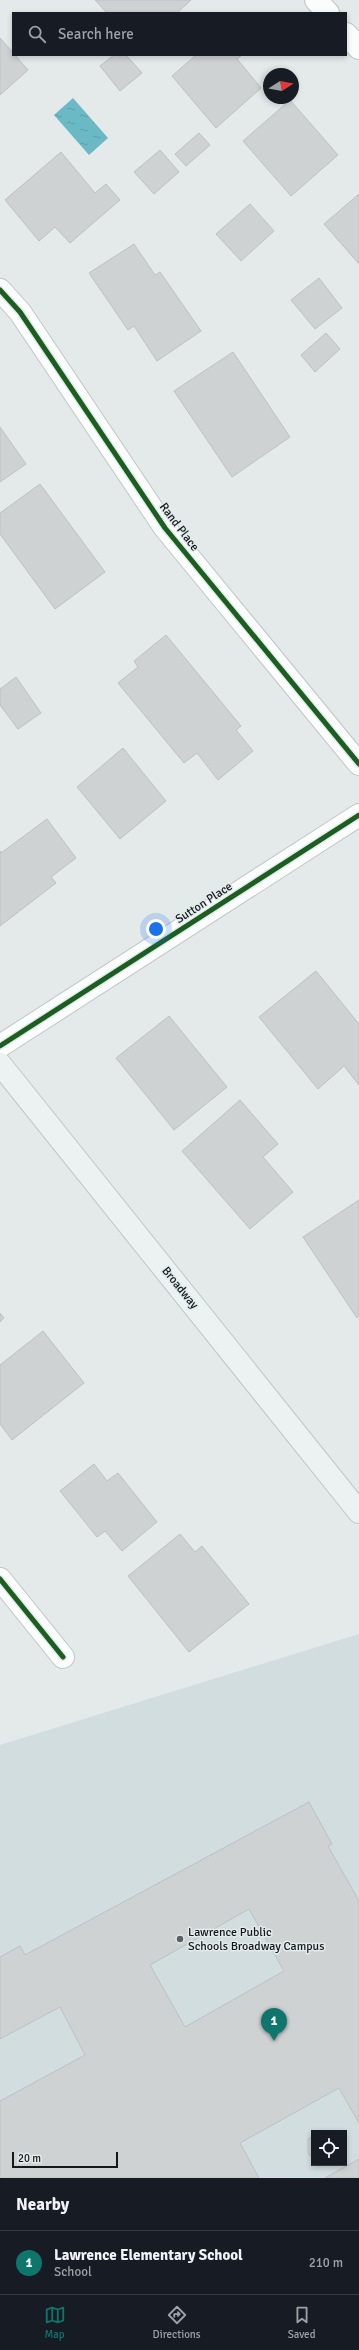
<!DOCTYPE html>
<html lang="en">
<head>
<meta charset="utf-8">
<style>
	body { margin:0; font-family:Signika,sans-serif; background:#242831; color:#f1f3f6 }
	.controls { position:absolute; right:12px; bottom:12px; display:grid; overflow:hidden; border-radius:0px; box-shadow:0 2px 6px #0003 }
	.controls button { width:36px; height:36px; display:grid; place-items:center; padding:0; border:0; border-bottom:1px solid #363941; background:#171b24; color:#f1f3f6; font:20px sans-serif }
	.compass { position:absolute; left:263px; top:68px; width:36px; height:36px; border-radius:50%; background:#171b24; box-shadow:0 2px 6px #0003; rotate:79deg }
	.scale { position:absolute; left:12px; bottom:10px; width:106px; box-sizing:border-box; padding-left:4px; border:2px solid #151819; border-top:0; font-size:11px; line-height:14px; white-space:nowrap; color:#151819; -webkit-text-stroke:3px #e2ebec; paint-order:stroke }
	.you { position:absolute; left:156px; top:929px; width:14px; height:14px; margin:-10px; border:3px solid #fff; border-radius:50%; background:#1a73e8; box-shadow:0 0 0 6px #1a73e833 }
	.badge { display:grid; place-items:center; width:26px; height:26px; border-radius:50%; background:#0f766e; color:#fff; font-size:13px; font-weight:700 }
	.pin { position:absolute; translate:-50% -33px; filter:drop-shadow(0 1px 2px #0008) }
	.pin::after { content:''; position:absolute; top:21px; width:14px; height:12px; background:inherit; clip-path:polygon(0 0,100% 0,50% 100%) }
	.list { margin:0; padding:0; list-style:none }
	h2 { display:flex; justify-content:space-between; align-items:center; height:52px; margin:0; padding:0 16px; font-size:17px }
	h2 small { font-size:13px; font-weight:400; color:#9ea1a6 }
	.list li { display:grid; grid-template-columns:26px 1fr auto; gap:12px; align-items:center; box-sizing:border-box; height:64px; padding:0 16px; border-top:1px solid #363941 }
	.list b { display:block; font-size:15px; white-space:nowrap }
	.list p { margin:0; font-size:13px; white-space:nowrap; color:#9ea1a6 }
	.list em { font-size:13px; font-style:normal; color:#9ea1a6 }
	.icon { flex:none; width:22px; height:22px; fill:none; stroke:currentColor; stroke-width:2; stroke-linecap:round; stroke-linejoin:round }
	.map { position:relative; flex:none; width:359px; height:2178px; overflow:hidden }
	.search { position:absolute; background:#171b24; box-shadow:0 2px 6px #0003; left:12px; right:12px; top:12px; height:44px; display:flex; align-items:center; gap:10px; box-sizing:border-box; padding:0 14px; border-radius:0px; color:#9ea1a6; font-size:15px }
	.sheet { height:116px; background:#171b24 }
	nav { display:flex; justify-content:space-around; align-items:center; box-sizing:border-box; height:56px; border-top:1px solid #363941; background:#171b24; font-size:11px; color:#9ea1a6 }
	nav a { display:grid; justify-items:center; gap:2px }
	nav .on { color:#0f766e }
	.map>svg:first-child { display:block }
	.built { fill:#d1dddf; fill-rule:evenodd }
	.water { fill:url(#water-ripples) }
	.building { fill:#ced2d3; stroke:#bdc1c2; fill-rule:evenodd }
	.lines { fill:none; stroke-linecap:round; stroke-linejoin:round }
	.minor-casing { stroke:#c2c6c7; stroke-width:24 }
	.secondary-casing { stroke:#c2c6c7; stroke-width:24 }
	.minor { stroke:#fbfcfc; stroke-width:22 }
	.secondary { stroke:#ecf1f2; stroke-width:22 }
	.cycleway-casing { stroke:#e2ebec; stroke-width:8 }
	.cycleway { stroke:#1b5e20; stroke-width:5 }
	.poi-dot { fill:#5d6162; stroke:#e2ebec; stroke-width:1.5 }
	.labels { text-anchor:middle; dominant-baseline:central; stroke-width:3; stroke-linejoin:round; paint-order:stroke }
	.street-label { font-size:12px; fill:#151819; stroke:#e2ebec }
	.poi-label { font-size:12px; fill:#151819; stroke:#e2ebec; text-anchor:start }
</style>
</head>
<body>
<div class="map">
<svg width="359" height="2178" viewBox="0 0 359 2178">
	<defs>
		<pattern id="water-ripples" width="26" height="14" patternUnits="userSpaceOnUse"><rect width="26" height="14" fill="#6bb9c5"/><path d="M2 4q2-2 4 0t4 0M15 11q2-2 4 0t4 0" fill="none" stroke="#5c9ea9"/></pattern>
	</defs>
	<rect width="100%" height="100%" fill="#e4e9ea"/>
	<path class="built" d="M359 1634V2178H0V1745ZM314 2133H344V2163H314Z"/>
	<path class="water" d="M73 98 108 138 89 155 54 115Z"/>
	<g class="building">
		<path d="M95 0H191L177 13H107Z"/>
		<path d="M0 38 28 70 0 95Z"/>
		<path d="M114 55H126L142 73 120 91 100 66Z"/>
		<path d="M196 55H242L237 59 261 88 216 128 172 76Z"/>
		<path d="M290 100 338 155 291 196 243 141Z"/>
		<path d="M199 133 210 145 186 166 175 154Z"/>
		<path d="M160 150 179 172 154 194 134 172Z"/>
		<path d="M61 152 95 193 106 184 120 200 70 243 55 227 39 241 5 200Z"/>
		<path d="M359 194V264L324 224Z"/>
		<path d="M250 204 274 231 241 261 216 234Z"/>
		<path d="M134 244 155 275 160 272 201 331 157 361 134 326 128 330 89 273Z"/>
		<path d="M319 278 342 308 315 329 291 300Z"/>
		<path d="M326 333 340 349 315 372 301 355Z"/>
		<path d="M233 352 290 437 232 477 174 391Z"/>
		<path d="M0 427 26 464 0 482Z"/>
		<path d="M40 484 105 572 55 609 0 534V513Z"/>
		<path d="M166 635 241 726 236 730 253 751 218 780 197 753 184 763 118 683 138 667 134 661Z"/>
		<path d="M16 677 41 713 18 729 0 705V689Z"/>
		<path d="M123 748 166 801 120 839 77 787Z"/>
		<path d="M47 819 76 858 51 877 56 883 0 926V851L1 853Z"/>
		<path d="M316 971 359 1024V1085L344 1066 318 1089 259 1017Z"/>
		<path d="M169 1016 227 1087 174 1130 116 1058Z"/>
		<path d="M240 1100 278 1144 263 1157 293 1192 250 1229 182 1151Z"/>
		<path d="M359 1200V1316L357 1318 303 1237Z"/>
		<path d="M0 1313 4 1318 0 1322Z"/>
		<path d="M43 1331 84 1383 12 1440 0 1424V1365Z"/>
		<path d="M94 1464 107 1481 118 1473 157 1522 122 1551 105 1531 97 1537 60 1491Z"/>
		<path d="M180 1534 195 1552 202 1546 249 1604 189 1652 128 1576Z"/>
		<path d="M309 1802 332 1844 328 1846 359 1901V2123L339 2088 240 2143 259 2178H0V2101L85 2055 60 2007 0 2039V1957L20 1946 25 1955ZM249 1909 284 1971 185 2027 150 1965Z"/>
		<path d="M314 2136V2158L308 2154V2139Z"/>
		<path d="M359 2159V2178H325Z"/>
	</g>
	<g class="lines">
		<defs>
			<g id="minor">
				<path d="M316 0 328 13"/>
				<path d="M346 34 359 48"/>
				<path d="M0 290 20 312 165 528 359 764"/>
				<path d="M0 1046 359 815"/>
				<path d="M0 1579 63 1657"/>
			</g>
			<path id="secondary" d="M0 1064 359 1512"/>
		</defs>
		<use href="#minor" class="minor-casing"/>
		<use href="#secondary" class="secondary-casing"/>
		<use href="#minor" class="minor"/>
		<use href="#secondary" class="secondary"/>
		<defs>
			<g id="cycleway">
				<path d="M0 290 20 312 165 528 359 764"/>
				<path d="M0 1046 359 815"/>
				<path d="M0 1579 63 1657"/>
			</g>
		</defs>
		<use href="#cycleway" class="cycleway-casing"/>
		<use href="#cycleway" class="cycleway"/>
	</g>
	<circle class="poi-dot" cx="180" cy="1939" r="4"/>
	<g class="labels">
		<g class="street-label">
			<text transform="translate(179 527) rotate(53)">Rand Place</text>
			<text transform="translate(204 903) rotate(-33)">Sutton Place</text>
			<text transform="translate(180 1288) rotate(51)">Broadway</text>
		</g>
		<g class="poi-label">
			<text x="188" y="1932">Lawrence Public<tspan x="188" dy="14">Schools Broadway Campus</tspan></text>
		</g>
	</g>
</svg>
<div class="controls">
<button><svg class="icon" aria-label="locate" viewBox="0 0 24 24"><circle cx="12" cy="12" r="6"/><path d="M12 2v4M12 18v4M2 12h4M18 12h4"/></svg></button>
</div>
<svg class="compass" viewBox="-18 -18 36 36"><path d="M0-13l5 13h-10z" fill="#e53935"/><path d="M0 13l5-13h-10z" fill="#9ea1a6"/></svg>
<div class="scale">20 m</div>
<div class="you"></div>
<div class="pin badge" style="left:274px;top:2041px">1</div>
<div class="search"><svg class="icon" aria-label="search" viewBox="0 0 24 24"><circle cx="10" cy="10" r="6"/><path d="M15 15l6 6"/></svg>Search here</div>
</div>
<section class="sheet">
<h2>Nearby<small></small></h2>
<ul class="list">
<li><span class="badge">1</span><div><b>Lawrence Elementary School</b><p>School</p></div><em>210 m</em></li>
</ul>
</section>
<nav>
<a class="on"><svg class="icon" aria-label="map" viewBox="0 0 24 24"><path d="M3 6l6-2 6 2 6-2v14l-6 2-6-2-6 2zM9 4v14M15 6v14"/></svg>Map</a>
<a><svg class="icon" aria-label="directions" viewBox="0 0 24 24"><path d="M12 3l9 9-9 9-9-9zM9 14v-3h6M13 9l2 2-2 2"/></svg>Directions</a>
<a><svg class="icon" aria-label="saved" viewBox="0 0 24 24"><path d="M7 4h10v16l-5-4-5 4z"/></svg>Saved</a>
</nav>
</body>
</html>
